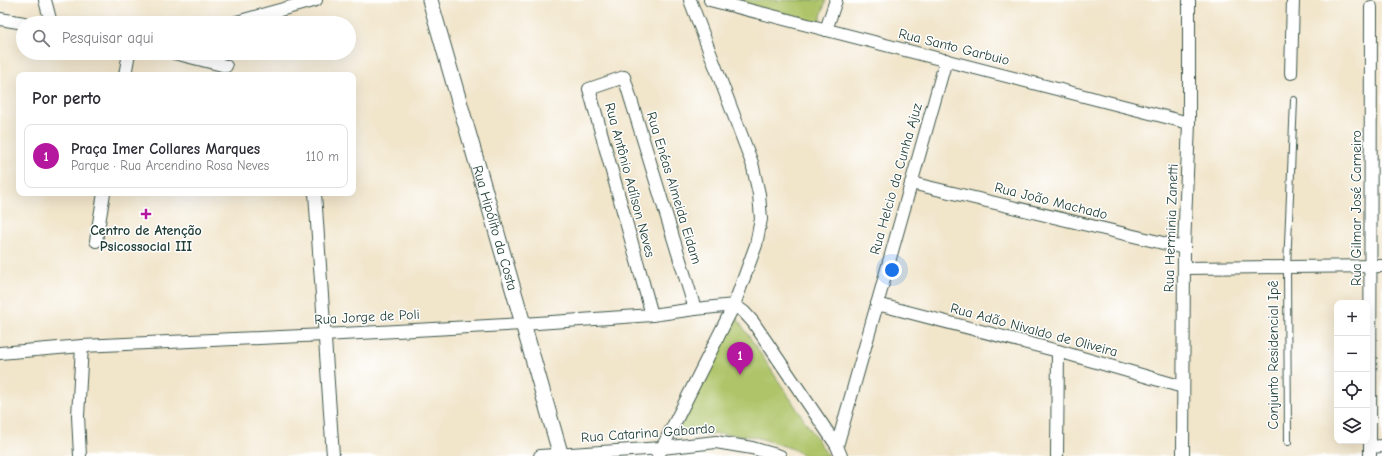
<!DOCTYPE html>
<html lang="pt">
<head>
<meta charset="utf-8">
<style>
	body { margin:0; font-family:"Comic Neue",sans-serif; background:#f7f7f7; color:#2b2b33 }
	.controls { position:absolute; right:12px; bottom:12px; display:grid; overflow:hidden; border-radius:8px; box-shadow:0 4px 16px #0002 }
	.controls button { width:36px; height:36px; display:grid; place-items:center; padding:0; border:0; border-bottom:1px solid #e1e1e2; background:#fff; color:#2b2b33; font:20px sans-serif }
	.you { position:absolute; left:892px; top:270px; width:14px; height:14px; margin:-10px; border:3px solid #fff; border-radius:50%; background:#1a73e8; box-shadow:0 0 0 6px #1a73e833 }
	.badge { display:grid; place-items:center; width:26px; height:26px; border-radius:50%; background:#b5179e; color:#fff; font-size:13px; font-weight:700 }
	.pin { position:absolute; translate:-50% -33px; filter:drop-shadow(0 1px 2px #0008) }
	.pin::after { content:''; position:absolute; top:21px; width:14px; height:12px; background:inherit; clip-path:polygon(0 0,100% 0,50% 100%) }
	.list { margin:0; padding:0; list-style:none }
	h2 { display:flex; justify-content:space-between; align-items:center; height:52px; margin:0; padding:0 16px; font-size:17px }
	h2 small { font-size:13px; font-weight:400; color:#7c7c81 }
	.list li { display:grid; grid-template-columns:26px 1fr auto; gap:12px; align-items:center; box-sizing:border-box; height:64px; margin:0 8px 8px; padding:0 8px; border:1px solid #e1e1e2; border-radius:8px }
	.list b { display:block; font-size:15px; white-space:nowrap }
	.list p { margin:0; font-size:13px; white-space:nowrap; color:#7c7c81 }
	.list em { font-size:13px; font-style:normal; color:#7c7c81 }
	.icon { flex:none; width:22px; height:22px; fill:none; stroke:currentColor; stroke-width:2; stroke-linecap:round; stroke-linejoin:round }
	.map { position:relative; flex:none; width:1382px; height:456px; overflow:hidden }
	.search { position:absolute; background:#fff; box-shadow:0 4px 16px #0002; left:16px; top:16px; width:340px; height:44px; display:flex; align-items:center; gap:10px; box-sizing:border-box; padding:0 14px; border-radius:22px; color:#7c7c81; font-size:15px }
	.panel { position:absolute; background:#fff; box-shadow:0 4px 16px #0002; left:16px; top:72px; width:340px; height:124px; border-radius:8px }
	.map>svg:first-child { display:block }
	.green { fill:#afc469; stroke:#67804e }
	.lines { fill:none; stroke-linecap:round; stroke-linejoin:round }
	.service-casing { stroke:#3e564a; stroke-width:8 }
	.minor-casing { stroke:#3e564a; stroke-width:14 }
	.tertiary-casing { stroke:#3e564a; stroke-width:17 }
	.service { stroke:#fff; stroke-width:6 }
	.minor { stroke:#fff; stroke-width:12 }
	.tertiary { stroke:#fff; stroke-width:15 }
	.poi-dot { fill:#b5179e; stroke:#fff; stroke-width:1.5 }
	.labels { text-anchor:middle; dominant-baseline:central; stroke-width:3; stroke-linejoin:round; paint-order:stroke }
	.street-label { font-size:14px; fill:#1f3d34; stroke:#fff }
	.poi-label { font-size:14px; font-weight:bold; fill:#1f3d34; stroke:#fff }
</style>
</head>
<body>
<div class="map">
<svg width="1382" height="456" viewBox="0 0 1382 456">
	<rect width="100%" height="100%" fill="#fff"/>
	<filter id="ink" filterUnits="userSpaceOnUse"><feTurbulence type="fractalNoise" baseFrequency=".025" numOctaves="2"/><feDisplacementMap in="SourceGraphic" scale="8" xChannelSelector="R" yChannelSelector="G"/><feConvolveMatrix kernelMatrix="1 2 1 2 8 2 1 2 1" color-interpolation-filters="sRGB"/></filter>
	<filter id="wash" filterUnits="userSpaceOnUse"><feTurbulence type="fractalNoise" baseFrequency=".012" numOctaves="4" result="noise"/><feDisplacementMap in="SourceGraphic" scale="16" xChannelSelector="R" yChannelSelector="G"/><feGaussianBlur stdDeviation="0.9" result="paint"/><feColorMatrix in="noise" values="0 0 0 0 0 0 0 0 0 0 0 0 0 0 0 0 0 1.4 0 .05"/><feComposite in="paint" operator="in"/></filter>
	<g filter="url(#wash)">
		<rect width="100%" height="100%" fill="#f1e5ca"/>
		<g class="green">
			<path d="M733 0H826L819 23Z"/>
			<path d="M735 315 828 456H805L793 449 756 437 723 434 676 435Z"/>
		</g>
	</g>
	<g filter="url(#ink)">
		<g class="lines">
			<defs>
				<path id="service" d="M1288 442 1287 267 1294 100"/>
				<g id="minor">
					<path d="M45 0 51 23"/>
					<path d="M710 0 1189 123"/>
					<path d="M0 19 24 23"/>
					<path d="M233 23 316 0"/>
					<path d="M826 30 836 0"/>
					<path d="M174 53 226 66"/>
					<path d="M1291 73 1293 0"/>
					<path d="M125 75 129 53"/>
					<path d="M911 183 1184 248"/>
					<path d="M315 193 333 456"/>
					<path d="M96 241 104 193"/>
					<path d="M1184 268 1382 266"/>
					<path d="M877 304 1058 351 1183 387"/>
					<path d="M652 315 589 89 624 77 695 309"/>
					<path d="M0 353 82 346 324 335 523 324 652 315 695 309 734 305 744 312 753 322 837 446 841 456"/>
					<path d="M837 446 946 60"/>
					<path d="M1370 447 1382 446"/>
					<path d="M80 456 78 416 82 346"/>
					<path d="M540 456 662 448 716 442 752 448 780 456"/>
					<path d="M658 456 734 305 756 245 761 219 759 194 752 163 690 0"/>
					<path d="M1057 456 1058 351"/>
					<path d="M1183 456 1184 248 1189 123V0"/>
					<path d="M1370 456 1371 7"/>
				</g>
				<g id="tertiary">
					<path id="s1" d="M430 0 561 456"/>
				</g>
			</defs>
			<use href="#service" class="service-casing"/>
			<use href="#minor" class="minor-casing"/>
			<use href="#tertiary" class="tertiary-casing"/>
			<use href="#service" class="service"/>
			<use href="#minor" class="minor"/>
			<use href="#tertiary" class="tertiary"/>
		</g>
	</g>
	<path class="poi-dot" d="M144 208h4v4h4v4h-4v4h-4v-4h-4v-4h4z"/>
	<g class="labels">
		<g class="street-label">
			<text transform="translate(954 47) rotate(14)">Rua Santo Garbuio</text>
			<text transform="translate(896 179) rotate(-74)">Rua Helcio da Cunha Ajuz</text>
			<text transform="translate(630 180) rotate(75)">Rua Antônio Adílson Neves</text>
			<text transform="translate(674 188) rotate(73)">Rua Enéas Almeida Eidam</text>
			<text transform="translate(1051 201) rotate(14)">Rua João Machado</text>
			<text transform="translate(1356 208) rotate(-90)">Rua Gilmar José Carneiro</text>
			<text stroke="none"><textPath href="#s1" startOffset="237">Rua Hipólito da Costa</textPath></text>
			<text transform="translate(1171 228) rotate(-88)">Rua Herminia Zanetti</text>
			<text transform="translate(367 317) rotate(-3)">Rua Jorge de Poli</text>
			<text transform="translate(1034 330) rotate(15)">Rua Adão Nivaldo de Oliveira</text>
			<text transform="translate(1273 355) rotate(-90)">Conjunto Residencial Ipê</text>
			<text transform="translate(648 433) rotate(-4)">Rua Catarina Gabardo</text>
		</g>
		<g class="poi-label">
			<text x="146" y="230">Centro de Atenção<tspan x="146" dy="16">Psicossocial III</tspan></text>
		</g>
	</g>
</svg>
<div class="controls">
<button>+</button>
<button>−</button>
<button><svg class="icon" aria-label="locate" viewBox="0 0 24 24"><circle cx="12" cy="12" r="6"/><path d="M12 2v4M12 18v4M2 12h4M18 12h4"/></svg></button>
<button><svg class="icon" aria-label="layers" viewBox="0 0 24 24"><path d="M12 4l9 5-9 5-9-5zM3 14l9 5 9-5"/></svg></button>
</div>
<div class="you"></div>
<div class="pin badge" style="left:740px;top:375px">1</div>
<div class="search"><svg class="icon" aria-label="search" viewBox="0 0 24 24"><circle cx="10" cy="10" r="6"/><path d="M15 15l6 6"/></svg>Pesquisar aqui</div>
<section class="panel">
<h2>Por perto<small></small></h2>
<ul class="list">
<li><span class="badge">1</span><div><b>Praça Imer Collares Marques</b><p>Parque · Rua Arcendino Rosa Neves</p></div><em>110 m</em></li>
</ul>
</section>
</div>
</body>
</html>
